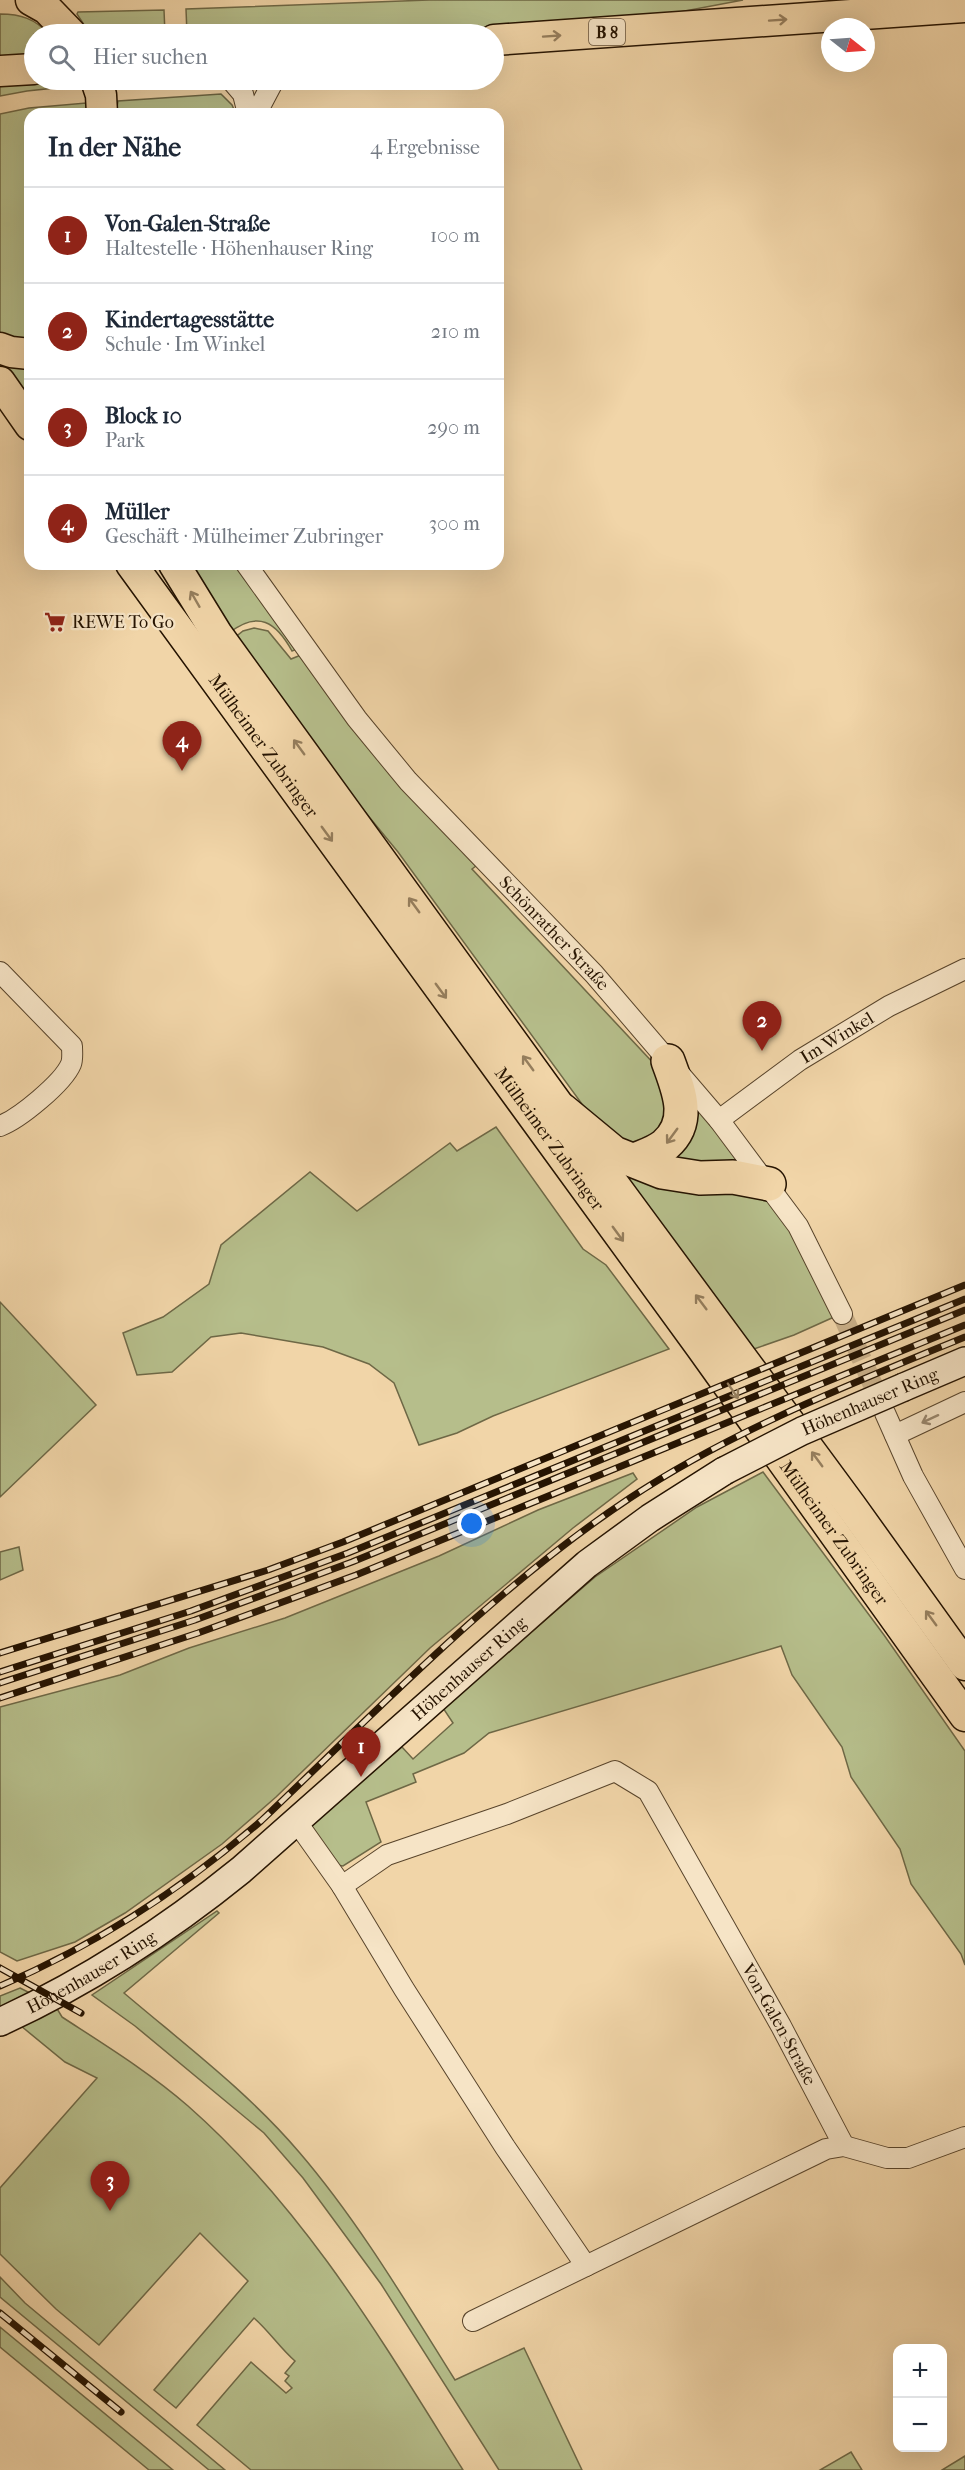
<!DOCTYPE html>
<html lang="de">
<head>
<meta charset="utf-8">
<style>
	body { margin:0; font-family:"IM FELL French Canon",serif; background:#f2f2f3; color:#1f2937 }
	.controls { position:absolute; right:18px; bottom:18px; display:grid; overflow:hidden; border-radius:12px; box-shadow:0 6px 24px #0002 }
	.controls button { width:54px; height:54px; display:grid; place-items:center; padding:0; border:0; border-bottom:2px solid #e0e1e3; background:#fff; color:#1f2937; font:30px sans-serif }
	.compass { position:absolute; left:821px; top:18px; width:54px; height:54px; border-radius:50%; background:#fff; box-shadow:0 6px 24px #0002; rotate:107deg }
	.you { position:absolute; left:472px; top:1524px; width:21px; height:21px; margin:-15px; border:4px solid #fff; border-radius:50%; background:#1a73e8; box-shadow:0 0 0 9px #1a73e833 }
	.badge { display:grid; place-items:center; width:39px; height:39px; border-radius:50%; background:#8f2418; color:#fff; font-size:20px; font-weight:700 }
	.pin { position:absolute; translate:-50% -50px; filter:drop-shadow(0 2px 3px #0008) }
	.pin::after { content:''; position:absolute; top:32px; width:21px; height:18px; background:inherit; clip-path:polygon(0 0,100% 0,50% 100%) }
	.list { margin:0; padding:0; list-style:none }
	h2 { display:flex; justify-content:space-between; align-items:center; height:78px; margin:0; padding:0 24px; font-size:26px }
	h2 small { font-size:20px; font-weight:400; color:#747a83 }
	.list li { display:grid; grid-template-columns:39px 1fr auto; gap:18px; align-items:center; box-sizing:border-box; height:96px; padding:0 24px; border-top:2px solid #e0e1e3 }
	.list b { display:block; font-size:22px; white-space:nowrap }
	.list p { margin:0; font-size:20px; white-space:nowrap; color:#747a83 }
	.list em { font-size:20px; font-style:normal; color:#747a83 }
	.icon { flex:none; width:33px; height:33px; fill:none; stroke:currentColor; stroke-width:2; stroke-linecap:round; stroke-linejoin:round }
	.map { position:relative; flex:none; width:965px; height:2470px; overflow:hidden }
	.search { position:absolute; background:#fff; box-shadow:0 6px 24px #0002; left:24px; top:24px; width:480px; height:66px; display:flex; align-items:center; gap:15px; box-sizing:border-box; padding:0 21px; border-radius:33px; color:#747a83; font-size:22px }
	.panel { position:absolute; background:#fff; box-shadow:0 6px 24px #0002; left:24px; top:108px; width:480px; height:462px; border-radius:18px }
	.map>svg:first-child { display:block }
	.green { fill:#b6be8b; stroke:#6e6846; stroke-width:1.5 }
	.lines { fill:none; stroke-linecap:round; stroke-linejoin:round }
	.street-tunnel { stroke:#c8ae87; stroke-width:20; stroke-dasharray:20 10; stroke-linecap:butt }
	.street-casing { stroke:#58442b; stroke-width:22 }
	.secondary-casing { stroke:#251301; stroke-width:30 }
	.primary-casing { stroke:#251301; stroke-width:33 }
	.highway-casing { stroke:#251301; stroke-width:36 }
	.street { stroke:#f6e4c6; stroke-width:20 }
	.secondary { stroke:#f6e4c6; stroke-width:27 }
	.primary { stroke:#f1d5a8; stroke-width:30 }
	.highway { stroke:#f1d5a8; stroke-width:33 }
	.rail-casing { stroke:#251301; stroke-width:7 }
	.rail { stroke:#f6e4c6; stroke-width:4.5; stroke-dasharray:14; stroke-linecap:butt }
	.secondary-bridge-casing { stroke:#251301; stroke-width:30; stroke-linecap:butt }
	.secondary-bridge { stroke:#f6e4c6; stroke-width:27 }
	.oneway { stroke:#957e5d }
	.oneway2 { stroke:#98866d }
	.labels { text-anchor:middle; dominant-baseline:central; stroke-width:4.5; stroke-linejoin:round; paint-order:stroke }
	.shield { fill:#f6e4c6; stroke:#64523c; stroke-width:1.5 }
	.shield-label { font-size:16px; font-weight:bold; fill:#251301 }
	.poi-label { font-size:18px; fill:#251301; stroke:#f6e4c6; text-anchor:start }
	.street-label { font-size:18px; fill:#251301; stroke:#f6e4c6 }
</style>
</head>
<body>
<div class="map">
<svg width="965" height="2470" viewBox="0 0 965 2470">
	<rect width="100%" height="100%" fill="#f1d5a8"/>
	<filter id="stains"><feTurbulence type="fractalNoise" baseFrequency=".00333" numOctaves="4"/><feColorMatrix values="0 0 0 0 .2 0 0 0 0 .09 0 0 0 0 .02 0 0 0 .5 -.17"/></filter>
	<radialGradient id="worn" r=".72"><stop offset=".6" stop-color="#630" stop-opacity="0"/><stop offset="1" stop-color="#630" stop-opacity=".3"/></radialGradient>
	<g class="green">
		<path d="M429 0H743L669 14 395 34H187L186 9Z"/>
		<path d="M164 10 165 34H90L77 14 78 12Z"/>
		<path d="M0 14C21 14 35 19 49 34H34V56L0 58Z"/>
		<path d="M81 80 83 85 27 91 0 96V83Z"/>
		<path d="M221 94 232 105 236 114H116L118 101Z"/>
		<path d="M86 103 87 114H30V347L0 340V114L29 108Z"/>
		<path d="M0 355 30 361V407L0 365Z"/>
		<path d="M185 564H235L297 649 292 651C276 622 258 610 229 633Z"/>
		<path d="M254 628 268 631 291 659 301 655 403 788 476 866 472 869 656 1066 672 1123 636 1147 598 1126 398 852 300 733 233 639 243 631Z"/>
		<path d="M696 1107 738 1159 740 1166 657 1159Z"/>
		<path d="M496 1127 583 1249 606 1265 669 1349 493 1416 457 1433 419 1445 394 1383 369 1364 323 1347 241 1333 211 1337 172 1372 137 1375 123 1333 163 1317 209 1284 221 1245 310 1172 357 1211 450 1143 457 1151Z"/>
		<path d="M617 1165 760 1191 780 1215 816 1274 834 1317 794 1335 748 1351Z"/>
		<path d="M0 1302 96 1405 0 1497Z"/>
		<path d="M763 1472 884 1635 965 1751V1965L961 1954 911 1884 900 1849 851 1777 842 1747 792 1675 781 1646 489 1733 464 1753 413 1774 416 1782 366 1802 381 1842 343 1866 337 1865 309 1826 402 1747 413 1759 453 1723 443 1708 595 1577 697 1507Z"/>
		<path d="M633 1473 637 1479 573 1528 430 1648 276 1797 222 1844 125 1913 75 1942 17 1961 0 1952V1707L120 1675 189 1648 285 1618 439 1556 538 1510Z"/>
		<path d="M19 1547 23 1570 0 1580V1552Z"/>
		<path d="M217 1911 219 1913 124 1993C184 2044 248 2092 299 2152 359 2222 406 2302 455 2380L524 2348 582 2470H499L381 2284 303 2178 264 2133 135 2026 92 1995Z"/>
		<path d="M20 1988 34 1995 0 2011V1996Z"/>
		<path d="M56 2007 62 2017C105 2045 149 2072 188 2106 305 2209 381 2339 463 2470H251L197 2425 251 2362 286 2393 292 2388 285 2381 289 2376 285 2373 295 2361C280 2348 269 2331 254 2318L176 2408 154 2390 248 2281 200 2233 99 2345 56 2309 0 2254V2188L97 2078 65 2062 21 2026Z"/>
		<path d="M0 2277 25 2303 225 2470H209L0 2297Z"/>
		<path d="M0 2327 173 2470H149L0 2347Z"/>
		<path d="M851 2452 862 2470H820Z"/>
		<path d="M965 2456V2470H942Z"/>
	</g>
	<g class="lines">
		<path class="street-tunnel" d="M842 1314 883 1408"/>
		<defs>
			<g id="street">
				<path d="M231 80 243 94 248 114"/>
				<path d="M256 114 274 80"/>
				<path id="s1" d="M246 564 357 719 408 781 594 974 719 1120 798 1226 842 1314"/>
				<path d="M0 972 72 1046C72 1052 73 1059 71 1064 63 1083 19 1119 0 1126"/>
				<path id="s2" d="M719 1120 800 1060 889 1006 965 969"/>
				<path d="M885 1413 913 1476 965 1569"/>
				<path d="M895 1435 965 1402"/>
				<path d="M296 1821 342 1886 404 1989 505 2147 586 2266"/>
				<path id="s3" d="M342 1886 387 1855 507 1814 615 1771 648 1791 781 2026 844 2146"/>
				<path d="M473 2321 826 2149 844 2146 887 2158H908L965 2137"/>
			</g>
			<g id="secondary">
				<path d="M904 1387 965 1361"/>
				<path id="s4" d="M0 2022C87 1982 167 1930 241 1870L587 1564 650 1518 724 1471"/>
			</g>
			<g id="primary">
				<path d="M31 0 47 9 71 34"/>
				<path d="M494 40 965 7"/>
				<path d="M0 71 34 69"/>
				<path d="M96 80 101 95 102 114"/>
				<path d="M0 348 11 352 30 354"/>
				<path d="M0 382 30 425"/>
				<path id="s5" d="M131 564 701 1347 965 1716"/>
				<path d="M174 564 217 634 562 1110 601 1167 851 1506 965 1665"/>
			</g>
			<g id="highway">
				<path d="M562 1110 614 1153 662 1172 700 1178 733 1177 769 1184"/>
				<path d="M635 1160C644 1156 657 1152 665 1145 693 1121 678 1089 668 1061"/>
			</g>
		</defs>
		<use href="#street" class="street-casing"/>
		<use href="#secondary" class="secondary-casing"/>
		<use href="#primary" class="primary-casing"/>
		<use href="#highway" class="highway-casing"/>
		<use href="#street" class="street"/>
		<use href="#secondary" class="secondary"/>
		<use href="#primary" class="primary"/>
		<use href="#highway" class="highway"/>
		<defs>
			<g id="rail">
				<path d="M0 1653 268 1570 343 1542 965 1285"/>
				<path d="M0 1672 191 1611 348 1553 965 1299"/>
				<path d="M0 1683 195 1620 352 1562 965 1310"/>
				<path d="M0 1698 198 1633 356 1575 965 1325"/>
				<path d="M0 1968 81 2013"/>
				<path d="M0 1986C96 1945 182 1889 261 1821 379 1709 494 1588 630 1498 733 1430 851 1384 965 1337"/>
				<path d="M0 2313 121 2412"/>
			</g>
		</defs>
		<use href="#rail" class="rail-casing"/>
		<use href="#rail" class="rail"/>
		<defs>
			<path id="secondary-bridge" d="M724 1471 802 1431 904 1387"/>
		</defs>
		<use href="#secondary-bridge" class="secondary-bridge-casing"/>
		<use href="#secondary-bridge" class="secondary-bridge"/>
	</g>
	<defs><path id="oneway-shaft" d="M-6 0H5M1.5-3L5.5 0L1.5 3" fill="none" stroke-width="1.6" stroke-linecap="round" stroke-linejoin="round" transform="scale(1.5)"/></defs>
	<g class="oneway">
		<use href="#oneway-shaft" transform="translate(778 20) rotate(-4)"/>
		<use href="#oneway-shaft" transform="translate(552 36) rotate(-4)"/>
		<use href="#oneway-shaft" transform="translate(195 599) rotate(-120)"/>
		<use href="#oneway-shaft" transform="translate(299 747) rotate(-126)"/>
		<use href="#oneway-shaft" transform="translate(327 834) rotate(54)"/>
		<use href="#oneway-shaft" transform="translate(414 905) rotate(-126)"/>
		<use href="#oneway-shaft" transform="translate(441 991) rotate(54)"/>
		<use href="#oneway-shaft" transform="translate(528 1063) rotate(-126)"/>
		<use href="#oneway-shaft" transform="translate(672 1136) rotate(126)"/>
		<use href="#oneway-shaft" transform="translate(618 1234) rotate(54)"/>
		<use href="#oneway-shaft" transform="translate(701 1302) rotate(-127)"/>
		<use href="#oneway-shaft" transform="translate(733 1391) rotate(55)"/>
		<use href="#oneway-shaft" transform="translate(817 1459) rotate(-126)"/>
		<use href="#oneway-shaft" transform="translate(931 1618) rotate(-126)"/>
	</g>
	<use class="oneway2" href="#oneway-shaft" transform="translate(930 1419) rotate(155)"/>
	<defs>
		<symbol id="supermarket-bare" viewBox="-9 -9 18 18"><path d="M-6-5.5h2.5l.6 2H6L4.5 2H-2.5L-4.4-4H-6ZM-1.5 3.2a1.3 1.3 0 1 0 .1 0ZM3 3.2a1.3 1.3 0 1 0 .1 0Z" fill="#8f2418" stroke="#f6e4c6" stroke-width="2.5" paint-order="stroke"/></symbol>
	</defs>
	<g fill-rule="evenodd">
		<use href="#supermarket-bare" x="40" y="607" width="30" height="30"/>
	</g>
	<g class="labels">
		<rect class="shield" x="589" y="19" width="36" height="26" rx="4.5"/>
		<g class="shield-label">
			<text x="607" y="32">B 8</text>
		</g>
		<g class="poi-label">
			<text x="72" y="622">REWE To Go</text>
		</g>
		<g class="street-label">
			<text stroke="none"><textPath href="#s5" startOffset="225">Mülheimer Zubringer</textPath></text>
			<text stroke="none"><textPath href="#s1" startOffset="482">Schönrather Straße</textPath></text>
			<text stroke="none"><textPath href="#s2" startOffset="144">Im Winkel</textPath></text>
			<text stroke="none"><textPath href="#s5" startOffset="711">Mülheimer Zubringer</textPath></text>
			<text transform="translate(870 1402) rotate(-23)">Höhenhauser Ring</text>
			<text stroke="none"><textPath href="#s5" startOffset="1197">Mülheimer Zubringer</textPath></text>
			<text stroke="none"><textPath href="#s4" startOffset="590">Höhenhauser Ring</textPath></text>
			<text stroke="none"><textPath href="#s4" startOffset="104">Höhenhauser Ring</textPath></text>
			<text stroke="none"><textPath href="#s3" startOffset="604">Von-Galen-Straße</textPath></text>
		</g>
	</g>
	<rect width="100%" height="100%" filter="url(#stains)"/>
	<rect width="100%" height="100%" fill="url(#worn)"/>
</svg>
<div class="controls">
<button>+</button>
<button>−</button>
</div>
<svg class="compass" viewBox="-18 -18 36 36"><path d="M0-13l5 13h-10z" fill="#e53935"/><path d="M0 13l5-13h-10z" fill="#747a83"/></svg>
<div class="you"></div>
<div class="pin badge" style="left:361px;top:1777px">1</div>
<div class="pin badge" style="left:762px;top:1051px">2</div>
<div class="pin badge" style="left:110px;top:2211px">3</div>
<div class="pin badge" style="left:182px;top:771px">4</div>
<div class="search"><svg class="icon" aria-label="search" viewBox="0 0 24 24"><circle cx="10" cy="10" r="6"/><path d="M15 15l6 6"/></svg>Hier suchen</div>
<section class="panel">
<h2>In der Nähe<small>4 Ergebnisse</small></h2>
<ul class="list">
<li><span class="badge">1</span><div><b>Von-Galen-Straße</b><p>Haltestelle · Höhenhauser Ring</p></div><em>100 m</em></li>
<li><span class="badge">2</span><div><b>Kindertagesstätte</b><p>Schule · Im Winkel</p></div><em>210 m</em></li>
<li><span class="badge">3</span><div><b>Block 10</b><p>Park</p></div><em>290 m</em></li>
<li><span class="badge">4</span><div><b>Müller</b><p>Geschäft · Mülheimer Zubringer</p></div><em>300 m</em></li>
</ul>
</section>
</div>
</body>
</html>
